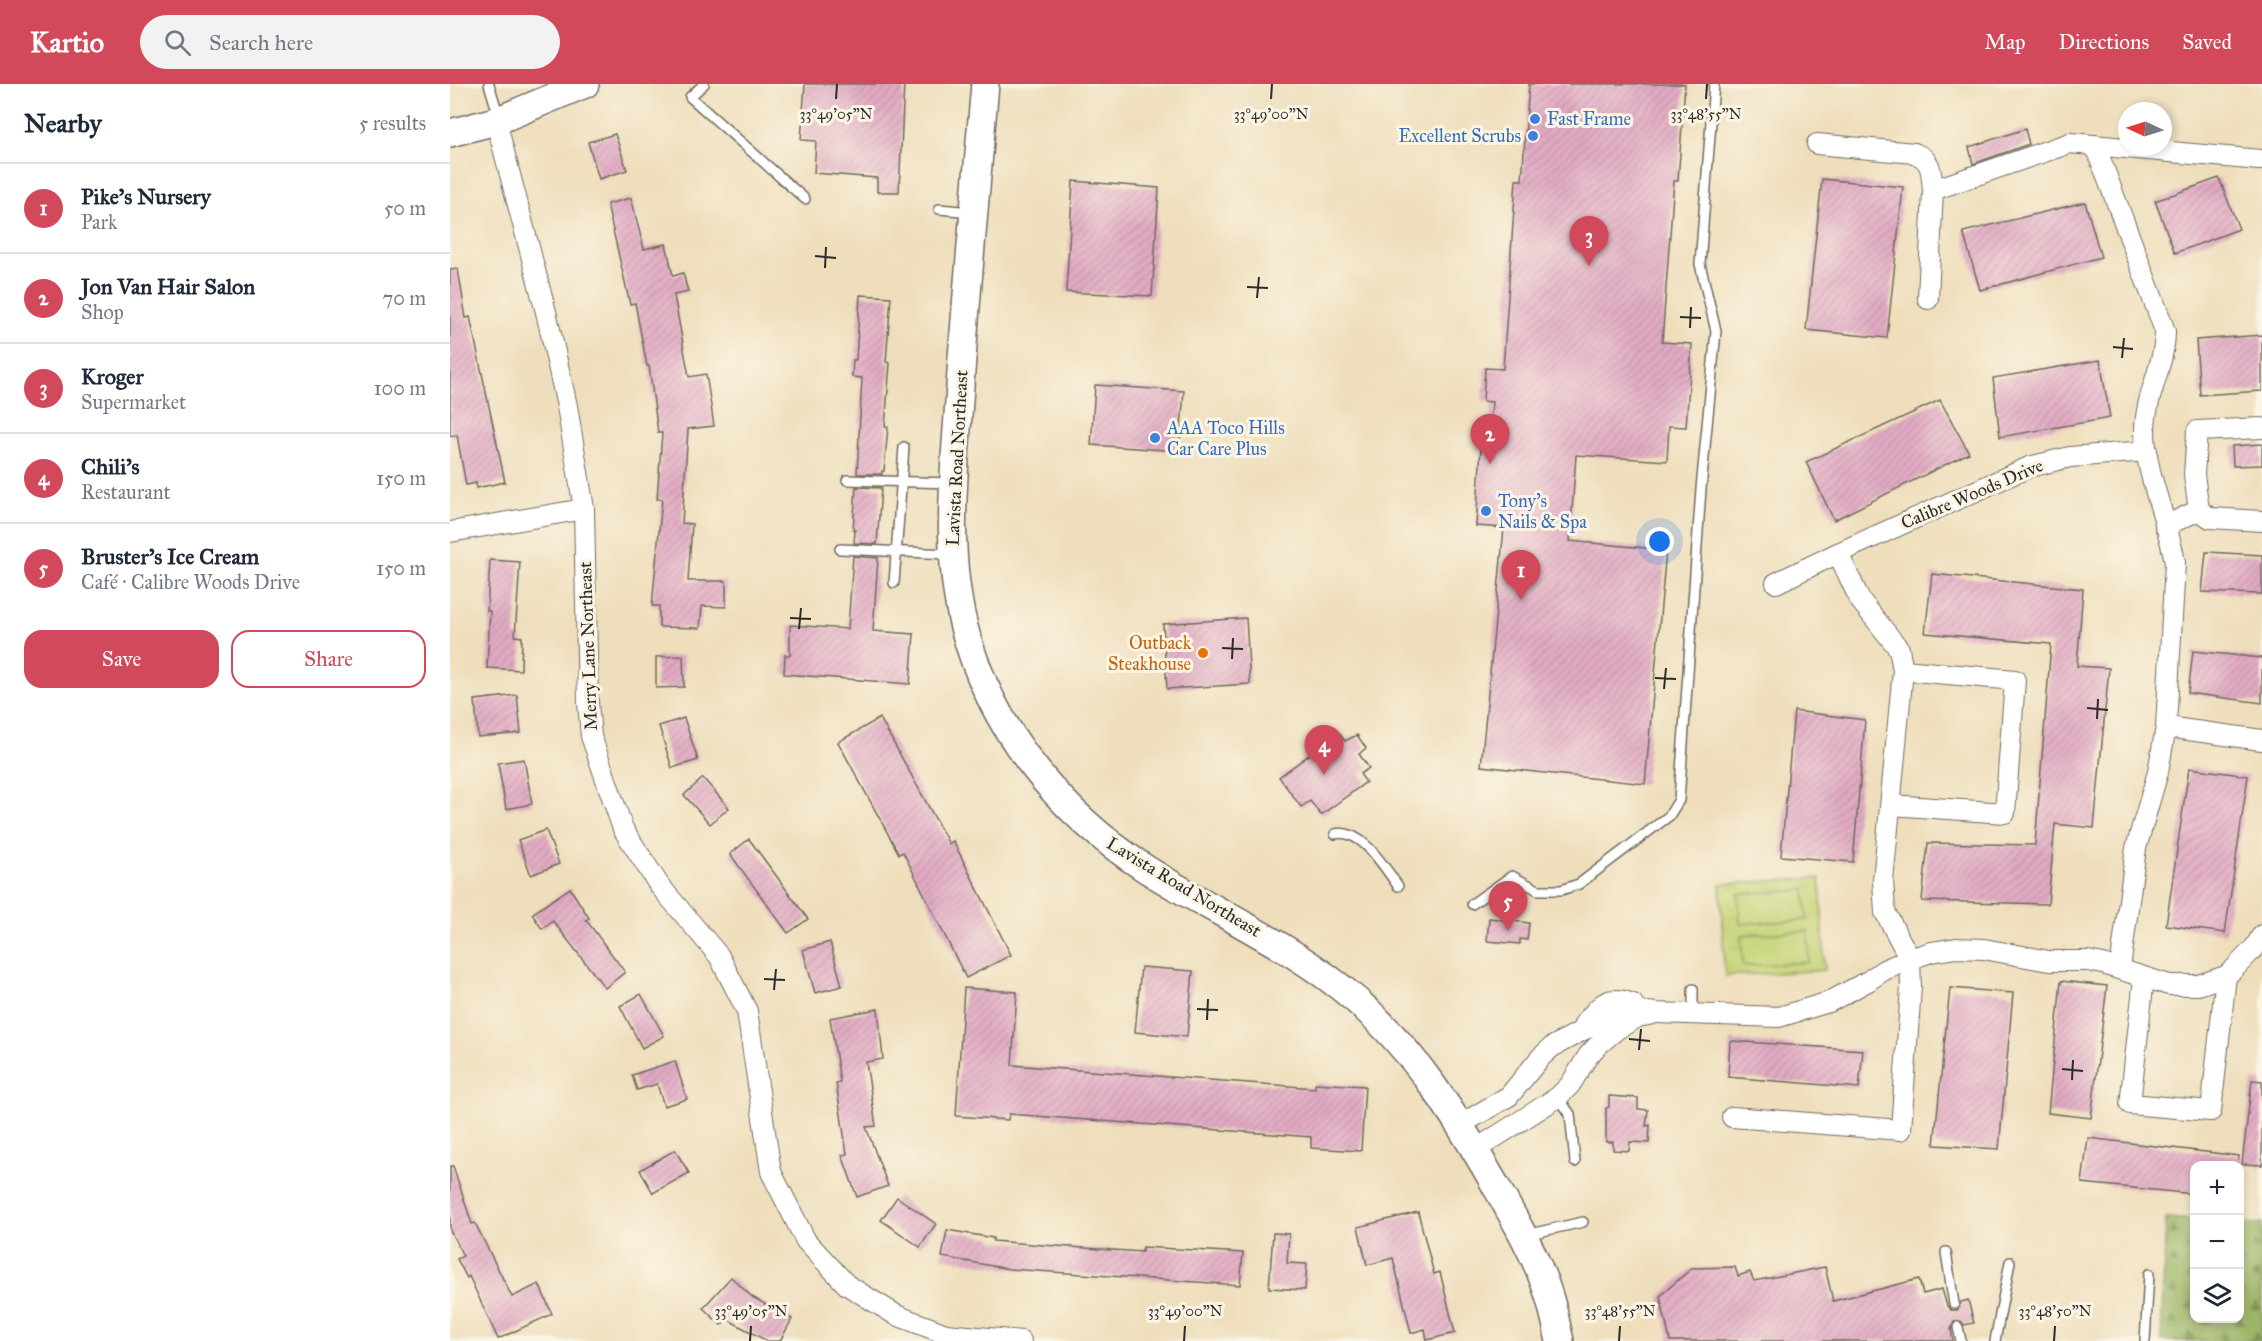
<!DOCTYPE html>
<html lang="en">
<head>
<meta charset="utf-8">
<style>
	body { margin:0; font-family:"IM FELL Great Primer",serif; background:#f2f2f3; color:#1f2937 }
	.controls { position:absolute; right:18px; bottom:18px; display:grid; overflow:hidden; border-radius:12px; box-shadow:0 3px 9px #0003 }
	.controls button { width:54px; height:54px; display:grid; place-items:center; padding:0; border:0; border-bottom:2px solid #e0e1e3; background:#fff; color:#1f2937; font:30px sans-serif }
	.compass { position:absolute; left:1668px; top:18px; width:54px; height:54px; border-radius:50%; background:#fff; box-shadow:0 3px 9px #0003; rotate:274deg }
	.you { position:absolute; left:1210px; top:458px; width:21px; height:21px; margin:-15px; border:4px solid #fff; border-radius:50%; background:#1a73e8; box-shadow:0 0 0 9px #1a73e833 }
	.badge { display:grid; place-items:center; width:39px; height:39px; border-radius:50%; background:#d1495b; color:#fff; font-size:20px; font-weight:700 }
	.pin { position:absolute; translate:-50% -50px; filter:drop-shadow(0 2px 3px #0008) }
	.pin::after { content:''; position:absolute; top:32px; width:21px; height:18px; background:inherit; clip-path:polygon(0 0,100% 0,50% 100%) }
	.list { margin:0; padding:0; list-style:none }
	h2 { display:flex; justify-content:space-between; align-items:center; height:78px; margin:0; padding:0 24px; font-size:26px }
	h2 small { font-size:20px; font-weight:400; color:#747a83 }
	.list li { display:grid; grid-template-columns:39px 1fr auto; gap:18px; align-items:center; box-sizing:border-box; height:90px; padding:0 24px; border-top:2px solid #e0e1e3 }
	.list b { display:block; font-size:22px; white-space:nowrap }
	.list p { margin:0; font-size:20px; white-space:nowrap; color:#747a83 }
	.list em { font-size:20px; font-style:normal; color:#747a83 }
	.actions { display:flex; gap:12px; padding:18px 24px }
	.actions a { flex:1; padding:14px 0; border:2px solid #d1495b; border-radius:18px; text-align:center; font-size:21px; color:#d1495b }
	.actions .main { background:#d1495b; color:#fff }
	.icon { flex:none; width:33px; height:33px; fill:none; stroke:currentColor; stroke-width:2; stroke-linecap:round; stroke-linejoin:round }
	.map { position:relative; flex:none; width:1812px; height:1257px; overflow:hidden }
	header { display:flex; align-items:center; gap:36px; box-sizing:border-box; height:84px; padding:0 30px; background:#d1495b; color:#fff }
	header strong { font-size:28px }
	nav { display:flex; gap:33px; margin-inline-start:auto; font-size:21px }
	.search { width:420px; height:54px; background:#f2f2f3; display:flex; align-items:center; gap:15px; box-sizing:border-box; padding:0 21px; border-radius:33px; color:#747a83; font-size:22px }
	main { display:flex }
	aside { flex:1; background:#fff }
	.map>svg:first-child { display:block }
	.forest { fill:url(#forest-firs); stroke:#647048; stroke-width:1.5 }
	.park { fill:url(#park-tufts); stroke:#787f50; stroke-width:1.5 }
	.garden { fill:#c5d375; stroke:#787f50; stroke-width:1.5 }
	.building { fill:url(#building-hatch) }
	.lines { fill:none; stroke-linecap:round; stroke-linejoin:round }
	.lane-casing { stroke:#6f6a5e; stroke-width:12 }
	.street-casing { stroke:#6f6a5e; stroke-width:22 }
	.secondary-casing { stroke:#6f6a5e; stroke-width:30 }
	.lane { stroke:#fff; stroke-width:9 }
	.street { stroke:#fff; stroke-width:20 }
	.secondary { stroke:#fff; stroke-width:27 }
	.ticks { fill:none; stroke:#2b2b2b; stroke-width:2 }
	.shop-dot { fill:#3f7fe0; stroke:#fcf5e5; stroke-width:2 }
	.food-dot { fill:#e8710a; stroke:#fcf5e5; stroke-width:2 }
	.labels { text-anchor:middle; dominant-baseline:central; stroke-width:6; stroke-linejoin:round; paint-order:stroke }
	.shop-label { font-size:18px; fill:#366cbe; stroke:#fcf5e5; text-anchor:start }
	.street-label { font-size:18px; fill:#2b2b2b; stroke:#fcf5e5 }
	.food-label { font-size:18px; fill:#c56008; stroke:#fcf5e5; text-anchor:end }
	.ticks-label { font-size:15px; text-anchor:middle; fill:#2b2b2b; stroke:#fcf5e5; stroke-width:6; stroke-linejoin:round; paint-order:stroke }
</style>
</head>
<body>
<header>
<strong>Kartio</strong>
<div class="search"><svg class="icon" aria-label="search" viewBox="0 0 24 24"><circle cx="10" cy="10" r="6"/><path d="M15 15l6 6"/></svg>Search here</div>
<nav><a>Map</a><a>Directions</a><a>Saved</a></nav>
</header>
<main>
<aside>
<h2>Nearby<small>5 results</small></h2>
<ul class="list">
<li><span class="badge">1</span><div><b>Pike's Nursery</b><p>Park</p></div><em>50 m</em></li>
<li><span class="badge">2</span><div><b>Jon Van Hair Salon</b><p>Shop</p></div><em>70 m</em></li>
<li><span class="badge">3</span><div><b>Kroger</b><p>Supermarket</p></div><em>100 m</em></li>
<li><span class="badge">4</span><div><b>Chili's</b><p>Restaurant</p></div><em>150 m</em></li>
<li><span class="badge">5</span><div><b>Bruster's Ice Cream</b><p>Café · Calibre Woods Drive</p></div><em>150 m</em></li>
</ul>
<div class="actions"><a class="main">Save</a><a>Share</a></div>
</aside>
<div class="map">
<svg width="1812" height="1257" viewBox="0 0 1812 1257">
	<defs>
		<pattern id="forest-firs" width="22" height="20" patternUnits="userSpaceOnUse" patternTransform="scale(1.5)"><rect width="22" height="20" fill="#9cb566"/><path d="M5 1l3.5 6h-7zM16 11l3.5 6h-7z" fill="#7f9354"/></pattern>
		<pattern id="park-tufts" width="24" height="20" patternUnits="userSpaceOnUse" patternTransform="scale(1.5)"><rect width="24" height="20" fill="#c5d375"/><path d="M3 7l-1-3M5 7V3M7 7l1-3M15 17l-1-3M17 17v-4M19 17l1-3" fill="none" stroke="#a9b565"/></pattern>
		<pattern id="building-hatch" width="6" height="6" patternUnits="userSpaceOnUse" patternTransform="scale(1.5)"><rect width="6" height="6" fill="#e1aac3"/><path d="M-1 1l2-2M0 6l6-6M5 7l2-2" fill="none" stroke="#c192a8"/></pattern>
	</defs>
	<rect width="100%" height="100%" fill="#fcf5e5"/>
	<filter id="ink" filterUnits="userSpaceOnUse"><feTurbulence type="fractalNoise" baseFrequency=".0167" numOctaves="2"/><feDisplacementMap in="SourceGraphic" scale="12" xChannelSelector="R" yChannelSelector="G"/><feConvolveMatrix kernelMatrix="1 2 1 2 8 2 1 2 1" color-interpolation-filters="sRGB"/></filter>
	<filter id="wash" filterUnits="userSpaceOnUse"><feTurbulence type="fractalNoise" baseFrequency=".008" numOctaves="4" result="noise"/><feDisplacementMap in="SourceGraphic" scale="24" xChannelSelector="R" yChannelSelector="G"/><feGaussianBlur stdDeviation="1.35" result="paint"/><feColorMatrix in="noise" values="0 0 0 0 0 0 0 0 0 0 0 0 0 0 0 0 0 1.4 0 .05"/><feComposite in="paint" operator="in"/></filter>
	<g filter="url(#wash)">
		<rect width="100%" height="100%" fill="#eedebc"/>
		<path class="forest" d="M1716 1134 1744 1136V1234H1790V1139L1812 1140V1257H1711Z"/>
		<path class="park" d="M1370 794 1375 886 1275 892 1270 800Z"/>
		<g class="garden">
			<path d="M1355 806 1357 836 1290 840 1288 810Z"/>
			<path d="M1358 847 1359 878 1293 882 1291 851Z"/>
		</g>
		<g id="blocks">
			<g class="building">
				<path d="M355 0H454L449 108H427V94L364 89 366 57 351 56Z"/>
				<path d="M1079 0H1235L1228 97H1224L1212 258 1242 260 1236 343 1219 342 1217 377 1126 371 1120 457 1216 466 1195 700 1031 682 1054 444 1026 442 1031 364 1038 365 1042 318 1033 317 1035 284 1053 285 1066 96H1072Z"/>
				<path d="M1575 45 1579 60 1523 80 1519 63Z"/>
				<path d="M165 50 177 86 149 95 138 58Z"/>
				<path d="M1769 94 1789 145 1725 169 1705 117Z"/>
				<path d="M1372 95 1453 103 1437 254 1356 246Z"/>
				<path d="M623 97 709 104 702 212 616 208Z"/>
				<path d="M181 114 194 165 216 160 223 192 233 189 238 208 224 211 239 293 256 290 264 342 238 345 232 439 242 440 238 497H276V523L252 522 250 544 209 543V522H202L212 415H207L212 349H208L199 282H197L185 219 180 220 157 120Z"/>
				<path d="M1635 118 1651 173 1530 206 1513 148Z"/>
				<path d="M8 185 16 234 20 233 55 398 26 404V399L16 401 7 351 0 352V186Z"/>
				<path d="M410 211 441 213 436 278 440 279 435 343H438L434 387H432V390H407L412 294 402 293 403 276H406Z"/>
				<path d="M1812 251V307L1750 311 1746 256Z"/>
				<path d="M1650 276 1660 334 1550 353 1543 294Z"/>
				<path d="M645 301 734 307 729 367 641 361Z"/>
				<path d="M1490 316 1519 369 1384 436 1356 378Z"/>
				<path d="M1812 360V381L1783 382 1782 362Z"/>
				<path d="M406 403 431 404 427 460 404 459 405 446H403Z"/>
				<path d="M1756 468 1812 471V510L1752 508Z"/>
				<path d="M403 472 428 474 423 547 464 550 460 600 334 590 335 571H340V541L398 545Z"/>
				<path d="M40 476 70 478 65 552 72 553 71 586 37 584 40 527H37Z"/>
				<path d="M1482 490 1633 505 1627 582 1659 584 1644 744 1605 740 1598 820 1472 817 1478 759 1585 761 1601 560 1475 549Z"/>
				<path d="M796 534 800 600 717 605 713 540Z"/>
				<path d="M1743 567 1812 574V619L1738 609Z"/>
				<path d="M233 572 234 603 206 604V573Z"/>
				<path d="M67 611 71 649 28 653 25 616Z"/>
				<path d="M1344 627 1415 636 1403 778 1331 772Z"/>
				<path d="M234 634 248 676 222 684 209 642Z"/>
				<path d="M430 634 499 760 503 757 561 871 516 894 453 768 449 770 388 658Z"/>
				<path d="M889 649 895 657 907 651 916 664 909 670 919 684 910 690 916 698 871 731 860 717 851 723 829 693Z"/>
				<path d="M74 675 82 720 56 725 48 679Z"/>
				<path d="M1739 684 1798 692 1775 849 1716 841Z"/>
				<path d="M253 694 279 724 260 740 234 711Z"/>
				<path d="M96 746 109 780 81 791 68 756Z"/>
				<path d="M299 755 358 835 338 849 280 770Z"/>
				<path d="M120 804 139 834 136 836 175 888 155 904 103 837 92 845 82 830Z"/>
				<path d="M1039 834 1079 839 1077 856 1070 855V860L1037 857Z"/>
				<path d="M380 858 392 902 365 909 353 866Z"/>
				<path d="M691 883 743 887 737 953 685 948Z"/>
				<path d="M1611 897 1657 902 1641 1034 1598 1029Z"/>
				<path d="M514 904 567 908 562 981 865 1004V999L915 1002 911 1067 861 1064V1053L559 1030 558 1036 506 1032Z"/>
				<path d="M1500 904 1563 909 1549 1065 1484 1061Z"/>
				<path d="M191 910 214 952 192 964 170 922Z"/>
				<path d="M428 925 433 975 416 978 426 1042 416 1043 438 1102 407 1113 392 1071 397 1070 386 999 390 998 380 934Z"/>
				<path d="M1280 957 1413 966 1409 1004 1278 993Z"/>
				<path d="M225 977 237 1015 214 1022 207 1000 187 1006 182 991Z"/>
				<path d="M1802 996 1812 997V1081L1792 1080Z"/>
				<path d="M1159 1012 1188 1014V1025L1198 1026 1196 1042 1200 1041 1199 1059 1180 1058 1179 1067 1163 1066V1058H1156V1024L1159 1023Z"/>
				<path d="M1638 1054 1789 1072 1788 1082H1744V1110L1632 1099Z"/>
				<path d="M225 1066 239 1089 203 1109 190 1086Z"/>
				<path d="M0 1082H3L22 1140 25 1139 62 1213 89 1200 102 1230 48 1255 19 1192 17 1194 7 1175 13 1172 0 1146Z"/>
				<path d="M447 1113 486 1140 470 1163 431 1136Z"/>
				<path d="M968 1128 984 1190 990 1188 1005 1249 977 1256 975 1245 961 1249 943 1174 917 1181 908 1143Z"/>
				<path d="M497 1146 543 1154V1157L606 1162 692 1168 693 1163 793 1169 790 1201 559 1185 492 1173Z"/>
				<path d="M823 1149 839 1150 837 1179 857 1180 855 1206 819 1204Z"/>
				<path d="M1285 1183 1288 1192 1300 1188 1304 1197 1375 1183 1383 1217 1469 1195 1473 1210 1492 1205 1497 1222 1501 1226H1508L1511 1218 1518 1216 1524 1239 1514 1241 1511 1237 1504 1238 1501 1245 1503 1257H1220L1210 1212 1242 1184Z"/>
				<path d="M281 1193 302 1213 342 1235 330 1257H317L277 1235 271 1241 253 1224Z"/>
			</g>
		</g>
	</g>
	<g filter="url(#ink)">
		<use href="#blocks" fill-opacity="0" stroke="#6f6a5e" stroke-width="1.5"/>
		<g class="lines">
			<defs>
				<g id="lane">
					<path d="M39 0 49 33"/>
					<path d="M254 0 240 13 355 115"/>
					<path d="M489 125 522 128"/>
					<path d="M397 396 501 399"/>
					<path d="M390 465 500 470"/>
					<path d="M444 499 454 363"/>
					<path d="M885 750C911 743 935 784 948 802"/>
					<path d="M1022 820 1062 792 1088 806H1111L1129 800 1219 732 1229 716 1251 405 1266 247 1250 180 1264 0"/>
					<path d="M1243 930V905"/>
					<path d="M1108 1013 1120 1030 1125 1078"/>
					<path d="M1075 1151 1133 1138"/>
					<path d="M1496 1168 1504 1220"/>
					<path d="M1508 1243 1511 1257"/>
					<path d="M1545 1257 1560 1178"/>
					<path d="M1695 1257 1699 1190"/>
				</g>
				<g id="street">
					<path d="M46 37 97 232 117 322 134 425 138 619 141 652 173 745 209 801 269 872 297 927 321 1088 356 1157 397 1201 446 1231 496 1250 571 1257"/>
					<path d="M1367 60 1464 69C1483 76 1481 89 1483 106L1620 59 1810 76"/>
					<path d="M1645 61 1715 247C1715 281 1695 312 1695 347 1695 392 1718 435 1725 479L1716 643 1708 688 1686 764 1670 885"/>
					<path d="M1478 215 1483 106"/>
					<path d="M1749 426 1744 391 1747 347 1812 344"/>
					<path d="M1715 442 1749 426 1760 434 1812 437"/>
					<path d="M0 448 134 425"/>
					<path d="M1326 499 1388 469"/>
					<path d="M1716 643 1812 656"/>
					<path d="M1441 721 1555 729 1565 596 1453 586"/>
					<path d="M1694 894 1680 1020 1761 1027 1776 892"/>
					<path d="M1134 940C1151 921 1156 909 1183 920"/>
					<path d="M1282 1033 1451 1046 1461 903 1460 875 1435 828 1433 797 1453 586 1449 565 1410 516 1388 469 1579 383 1620 373 1697 367"/>
					<path d="M1010 1041 1059 1012 1090 974 1102 963 1172 925 1206 929 1329 933 1379 918 1418 897 1434 886 1460 875 1481 868 1506 864 1534 865 1599 877H1638L1653 880 1719 901H1748L1776 892 1783 886 1805 863 1812 851"/>
					<path d="M1025 1066 1108 1013 1120 1001 1138 972 1148 961 1167 945 1188 933 1203 930"/>
				</g>
				<g id="secondary">
					<path d="M535 0C526 106 516 211 509 317 504 392 495 468 514 543 541 645 608 728 696 785 766 829 844 862 907 917 966 968 1009 1037 1047 1104 1065 1136 1085 1170 1097 1206 1103 1222 1106 1240 1110 1257"/>
					<path d="M0 49 46 37 135 0"/>
				</g>
			</defs>
			<use href="#lane" class="lane-casing"/>
			<use href="#street" class="street-casing"/>
			<use href="#secondary" class="secondary-casing"/>
			<use href="#lane" class="lane"/>
			<use href="#street" class="street"/>
			<use href="#secondary" class="secondary"/>
		</g>
	</g>
	<path class="ticks" d="M386 15 387 0M821 15 822 0M1256 15 1257 0M365 172 386 174M375 184 376 163M797 203 818 204M807 214 809 193M1230 233 1251 234M1240 244 1241 223M1663 263 1683 265M1672 274 1674 254M340 534 361 535M349 545 351 524M772 564 793 565M782 575 783 554M1205 594 1226 595M1214 605 1216 584M1637 624 1658 626M1647 635 1648 615M314 895 335 896M324 906 326 885M747 925 768 926M757 936 758 915M1179 955 1200 957M1189 966 1191 945M1612 985 1633 987M1622 996 1623 976M300 1257 301 1242M734 1257 735 1242M1169 1257 1170 1242M1604 1257 1605 1242"/>
	<g class="shop-dot">
		<circle cx="1085" cy="35" r="6"/>
		<circle cx="1083" cy="52" r="6"/>
		<circle cx="705" cy="354" r="6"/>
		<circle cx="1036" cy="427" r="6"/>
	</g>
	<circle class="food-dot" cx="753" cy="569" r="6"/>
	<g class="labels">
		<g class="shop-label">
			<text x="1097" y="35">Fast Frame</text>
			<text x="1071" y="52" text-anchor="end">Excellent Scrubs</text>
			<text x="717" y="344">AAA Toco Hills<tspan x="717" dy="21">Car Care Plus</tspan></text>
			<text x="1048" y="417">Tony's<tspan x="1048" dy="21">Nails &amp; Spa</tspan></text>
		</g>
		<g class="street-label">
			<text transform="translate(507 374) rotate(-87)">Lavista Road Northeast</text>
			<text transform="translate(1522 410) rotate(-23)">Calibre Woods Drive</text>
			<text transform="translate(138 562) rotate(-92)">Merry Lane Northeast</text>
			<text transform="translate(734 803) rotate(31)">Lavista Road Northeast</text>
		</g>
		<g class="food-label">
			<text x="741" y="559">Outback<tspan x="741" dy="21">Steakhouse</tspan></text>
		</g>
	</g>
	<g class="ticks-label">
		<text x="386" y="35">33°49'05"N</text>
		<text x="821" y="35">33°49'00"N</text>
		<text x="1256" y="35">33°48'55"N</text>
		<text x="301" y="1232">33°49'05"N</text>
		<text x="735" y="1232">33°49'00"N</text>
		<text x="1170" y="1232">33°48'55"N</text>
		<text x="1605" y="1232">33°48'50"N</text>
	</g>
</svg>
<div class="controls">
<button>+</button>
<button>−</button>
<button><svg class="icon" aria-label="layers" viewBox="0 0 24 24"><path d="M12 4l9 5-9 5-9-5zM3 14l9 5 9-5"/></svg></button>
</div>
<svg class="compass" viewBox="-18 -18 36 36"><path d="M0-13l5 13h-10z" fill="#e53935"/><path d="M0 13l5-13h-10z" fill="#747a83"/></svg>
<div class="you"></div>
<div class="pin badge" style="left:1071px;top:516px">1</div>
<div class="pin badge" style="left:1040px;top:380px">2</div>
<div class="pin badge" style="left:1139px;top:182px">3</div>
<div class="pin badge" style="left:874px;top:691px">4</div>
<div class="pin badge" style="left:1058px;top:847px">5</div>
</div>
</main>
</body>
</html>
